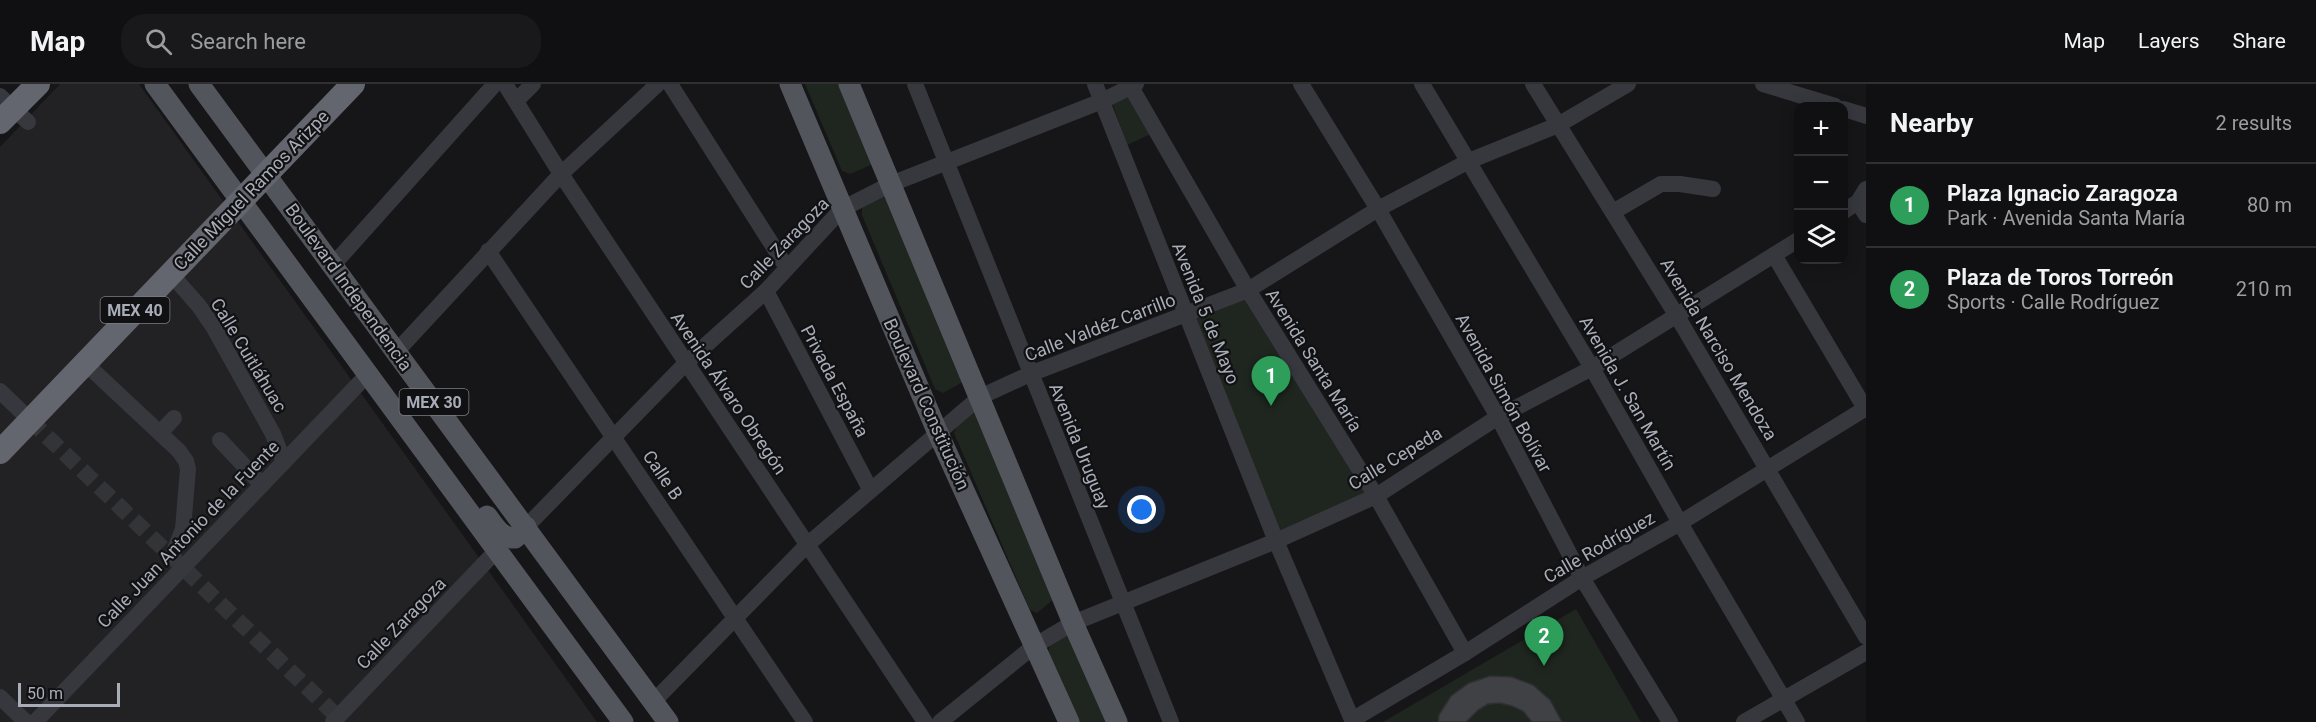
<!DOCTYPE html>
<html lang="en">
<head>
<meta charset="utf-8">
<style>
	body { margin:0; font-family:Roboto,sans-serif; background:#19191b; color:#f1f3f6 }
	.controls { position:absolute; right:18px; top:18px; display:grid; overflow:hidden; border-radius:12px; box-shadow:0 3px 15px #0003 }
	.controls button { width:54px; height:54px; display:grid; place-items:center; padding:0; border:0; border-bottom:2px solid #303032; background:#101012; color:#f1f3f6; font:30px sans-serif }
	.scale { position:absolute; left:18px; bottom:15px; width:102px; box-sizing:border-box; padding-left:6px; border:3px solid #a8adb8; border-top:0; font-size:16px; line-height:21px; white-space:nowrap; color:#a8adb8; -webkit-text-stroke:4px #111113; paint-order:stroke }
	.you { position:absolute; left:1142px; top:426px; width:21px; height:21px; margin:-15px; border:4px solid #fff; border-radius:50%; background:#1a73e8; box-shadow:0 0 0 9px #1a73e833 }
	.badge { display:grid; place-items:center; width:39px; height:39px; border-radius:50%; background:#f2b134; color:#fff; font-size:20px; font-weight:700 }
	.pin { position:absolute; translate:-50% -50px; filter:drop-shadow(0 2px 3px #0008) }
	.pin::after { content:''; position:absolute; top:32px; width:21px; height:18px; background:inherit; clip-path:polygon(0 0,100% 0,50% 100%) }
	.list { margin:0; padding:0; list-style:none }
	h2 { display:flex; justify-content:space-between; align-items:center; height:78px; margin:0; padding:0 24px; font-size:26px }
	h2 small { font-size:20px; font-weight:400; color:#9c9d9f }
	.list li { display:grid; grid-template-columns:39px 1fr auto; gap:18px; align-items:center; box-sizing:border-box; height:84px; padding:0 24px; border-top:2px solid #303032 }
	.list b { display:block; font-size:22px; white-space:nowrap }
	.list p { margin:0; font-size:20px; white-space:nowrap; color:#9c9d9f }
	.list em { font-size:20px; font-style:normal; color:#9c9d9f }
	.icon { flex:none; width:33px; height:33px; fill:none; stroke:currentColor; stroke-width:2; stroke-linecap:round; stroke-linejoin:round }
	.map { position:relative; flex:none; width:1866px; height:638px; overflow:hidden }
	header { display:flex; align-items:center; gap:36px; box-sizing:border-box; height:84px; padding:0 30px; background:#101012; border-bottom:2px solid #303032 }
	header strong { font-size:28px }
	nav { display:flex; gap:33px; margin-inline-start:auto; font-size:21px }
	.search { width:420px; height:54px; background:#19191b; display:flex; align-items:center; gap:15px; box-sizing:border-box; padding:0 21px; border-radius:24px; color:#9c9d9f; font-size:22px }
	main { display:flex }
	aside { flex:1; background:#101012 }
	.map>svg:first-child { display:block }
	.built { fill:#222225 }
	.green { fill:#1e261f }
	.building { fill:#404145; stroke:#303034; stroke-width:1.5 }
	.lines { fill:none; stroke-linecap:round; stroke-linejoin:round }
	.minor-tunnel { stroke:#333438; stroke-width:16; stroke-dasharray:16 8; stroke-linecap:butt }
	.minor { stroke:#37383d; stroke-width:16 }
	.major { stroke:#53555c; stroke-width:21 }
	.highway { stroke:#63666e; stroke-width:24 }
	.labels { text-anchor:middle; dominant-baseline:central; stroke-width:4.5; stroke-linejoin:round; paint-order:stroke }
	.shield { fill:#111113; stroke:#7b7e86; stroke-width:1.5 }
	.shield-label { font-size:16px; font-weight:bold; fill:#a8adb8 }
	.street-label { font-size:18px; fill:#a8adb8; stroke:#111113 }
</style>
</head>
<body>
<header>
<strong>Map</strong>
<div class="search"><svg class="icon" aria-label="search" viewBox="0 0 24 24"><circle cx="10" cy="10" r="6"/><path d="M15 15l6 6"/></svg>Search here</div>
<nav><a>Map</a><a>Layers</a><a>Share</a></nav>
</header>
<main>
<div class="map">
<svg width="1866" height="638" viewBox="0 0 1866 638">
	<rect width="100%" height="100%" fill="#161618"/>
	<path class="built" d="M60 0H139L597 638H0V63Z"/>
	<g class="green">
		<path d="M805 0H844L873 80 850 90 842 87Z"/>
		<path d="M1127 9 1151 50 1127 61 1111 15Z"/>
		<path d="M884 112 963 298 943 309 935 305 862 131V122Z"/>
		<path d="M1248 206 1376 412 1276 456 1186 233Z"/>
		<path d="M976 327 1055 514 1037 529 1030 526 954 349 958 340Z"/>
		<path d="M1576 525 1641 638H1383Z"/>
		<path d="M1064 552 1073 553 1108 638H1078L1048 568 1050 561Z"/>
	</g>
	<path class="building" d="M1490 592 1512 593 1533 601 1550 616 1562 638H1532L1523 627 1512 622 1500 619 1488 620 1478 626 1466 638H1438L1439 631 1451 612 1469 599Z"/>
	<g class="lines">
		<path class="minor-tunnel" d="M30 336 343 638"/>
		<g class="minor">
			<path d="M505 0 561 90 925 638"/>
			<path d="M670 0 787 184"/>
			<path d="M915 0 1171 638"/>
			<path d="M1095 0 1276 457 1353 638"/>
			<path d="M1301 0 1378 125 1498 333 1582 494 1670 638"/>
			<path d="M1422 0 1592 284 1680 439 1797 638"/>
			<path d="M1533 0 1677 232 1866 553"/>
			<path d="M1763 0 1835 22"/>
			<path d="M1131 3 1248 206 1376 412 1465 569"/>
			<path d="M0 12 28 38"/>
			<path d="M516 17 533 0"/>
			<path d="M1844 25 1866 32"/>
			<path d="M1858 118 1866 131"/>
			<path d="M1844 127 1858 118 1866 105"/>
			<path d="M1613 128 1661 100H1680L1713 105"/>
			<path d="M488 167 805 638"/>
			<path d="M1774 171 1866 326"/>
			<path d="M333 181 495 0"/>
			<path d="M170 189 199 222 214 244 273 350 284 378"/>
			<path d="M766 207 870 405"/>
			<path d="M397 267 561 90 658 0"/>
			<path d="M85 279 179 367 186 377 188 385 183 445 172 473"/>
			<path d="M0 307 30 336"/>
			<path d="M160 349 174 334"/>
			<path d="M220 356 262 401"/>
			<path d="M526 443 686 279 766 207 842 125 891 100 1102 17 1136 0"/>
			<path d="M0 613 26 638"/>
			<path d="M653 618 807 461 980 313 1030 290 1248 206 1378 125 1469 77 1558 41 1628 0"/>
			<path d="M1352 636 1465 569 1582 494 1680 439 1866 324"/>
			<path d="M35 638 369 289"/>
			<path d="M333 638 497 466"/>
			<path d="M940 638 1034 562 1073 539 1276 457 1376 412 1498 333 1592 284 1798 156"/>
			<path d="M1744 638 1866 568"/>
		</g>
		<g class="major">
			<path d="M155 0 623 638"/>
			<path d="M199 0 668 638"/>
			<path d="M790 0 937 347 1069 638"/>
			<path d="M849 0 1073 539 1117 638"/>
			<path d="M487 432C494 442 502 455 515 454L526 443"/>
		</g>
		<g class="highway">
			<path d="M0 38 38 0"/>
			<path d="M0 368 353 0"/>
		</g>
	</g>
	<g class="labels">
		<g class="shield">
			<rect x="100.5" y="213" width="69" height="26" rx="4.5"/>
			<rect x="399.5" y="305" width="69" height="26" rx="4.5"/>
		</g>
		<g class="shield-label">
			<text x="135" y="226">MEX 40</text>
			<text x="434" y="318">MEX 30</text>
		</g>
		<g class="street-label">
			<text transform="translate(251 106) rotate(-46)">Calle Miguel Ramos Arizpe</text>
			<text transform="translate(784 159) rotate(-46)">Calle Zaragoza</text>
			<text transform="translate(349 203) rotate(54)">Boulevard Independencia</text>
			<text transform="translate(1206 229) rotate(68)">Avenida 5 de Mayo</text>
			<text transform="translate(1100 243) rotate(-21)">Calle Valdéz Carrillo</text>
			<text transform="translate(1719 265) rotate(59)">Avenida Narciso Mendoza</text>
			<text transform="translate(249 271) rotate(59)">Calle Cuitláhuac</text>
			<text transform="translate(1314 276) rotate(58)">Avenida Santa María</text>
			<text transform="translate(835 297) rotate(62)">Privada España</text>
			<text transform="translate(729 309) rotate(56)">Avenida Álvaro Obregón</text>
			<text transform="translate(1504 309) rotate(61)">Avenida Simón Bolívar</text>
			<text transform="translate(1628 309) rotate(60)">Avenida J. San Martín</text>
			<text transform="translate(927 320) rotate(66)">Boulevard Constitución</text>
			<text transform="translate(1080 362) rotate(68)">Avenida Uruguay</text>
			<text transform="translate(1395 374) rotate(-31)">Calle Cepeda</text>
			<text transform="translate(663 391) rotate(56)">Calle B</text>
			<text transform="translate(188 450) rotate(-46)">Calle Juan Antonio de la Fuente</text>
			<text transform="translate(1599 463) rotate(-30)">Calle Rodríguez</text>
			<text transform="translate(401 539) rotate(-46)">Calle Zaragoza</text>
		</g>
	</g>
</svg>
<div class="controls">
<button>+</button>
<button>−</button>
<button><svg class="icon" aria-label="layers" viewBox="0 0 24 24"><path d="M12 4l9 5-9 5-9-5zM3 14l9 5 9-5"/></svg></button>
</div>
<div class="scale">50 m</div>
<div class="you"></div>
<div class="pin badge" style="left:1271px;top:322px;background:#2e9e5b">1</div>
<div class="pin badge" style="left:1544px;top:582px;background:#2e9e5b">2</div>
</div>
<aside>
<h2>Nearby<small>2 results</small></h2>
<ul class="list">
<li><span class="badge" style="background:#2e9e5b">1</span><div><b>Plaza Ignacio Zaragoza</b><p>Park · Avenida Santa María</p></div><em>80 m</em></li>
<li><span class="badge" style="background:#2e9e5b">2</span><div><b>Plaza de Toros Torreón</b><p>Sports · Calle Rodríguez</p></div><em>210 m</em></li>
</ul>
</aside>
</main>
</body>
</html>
